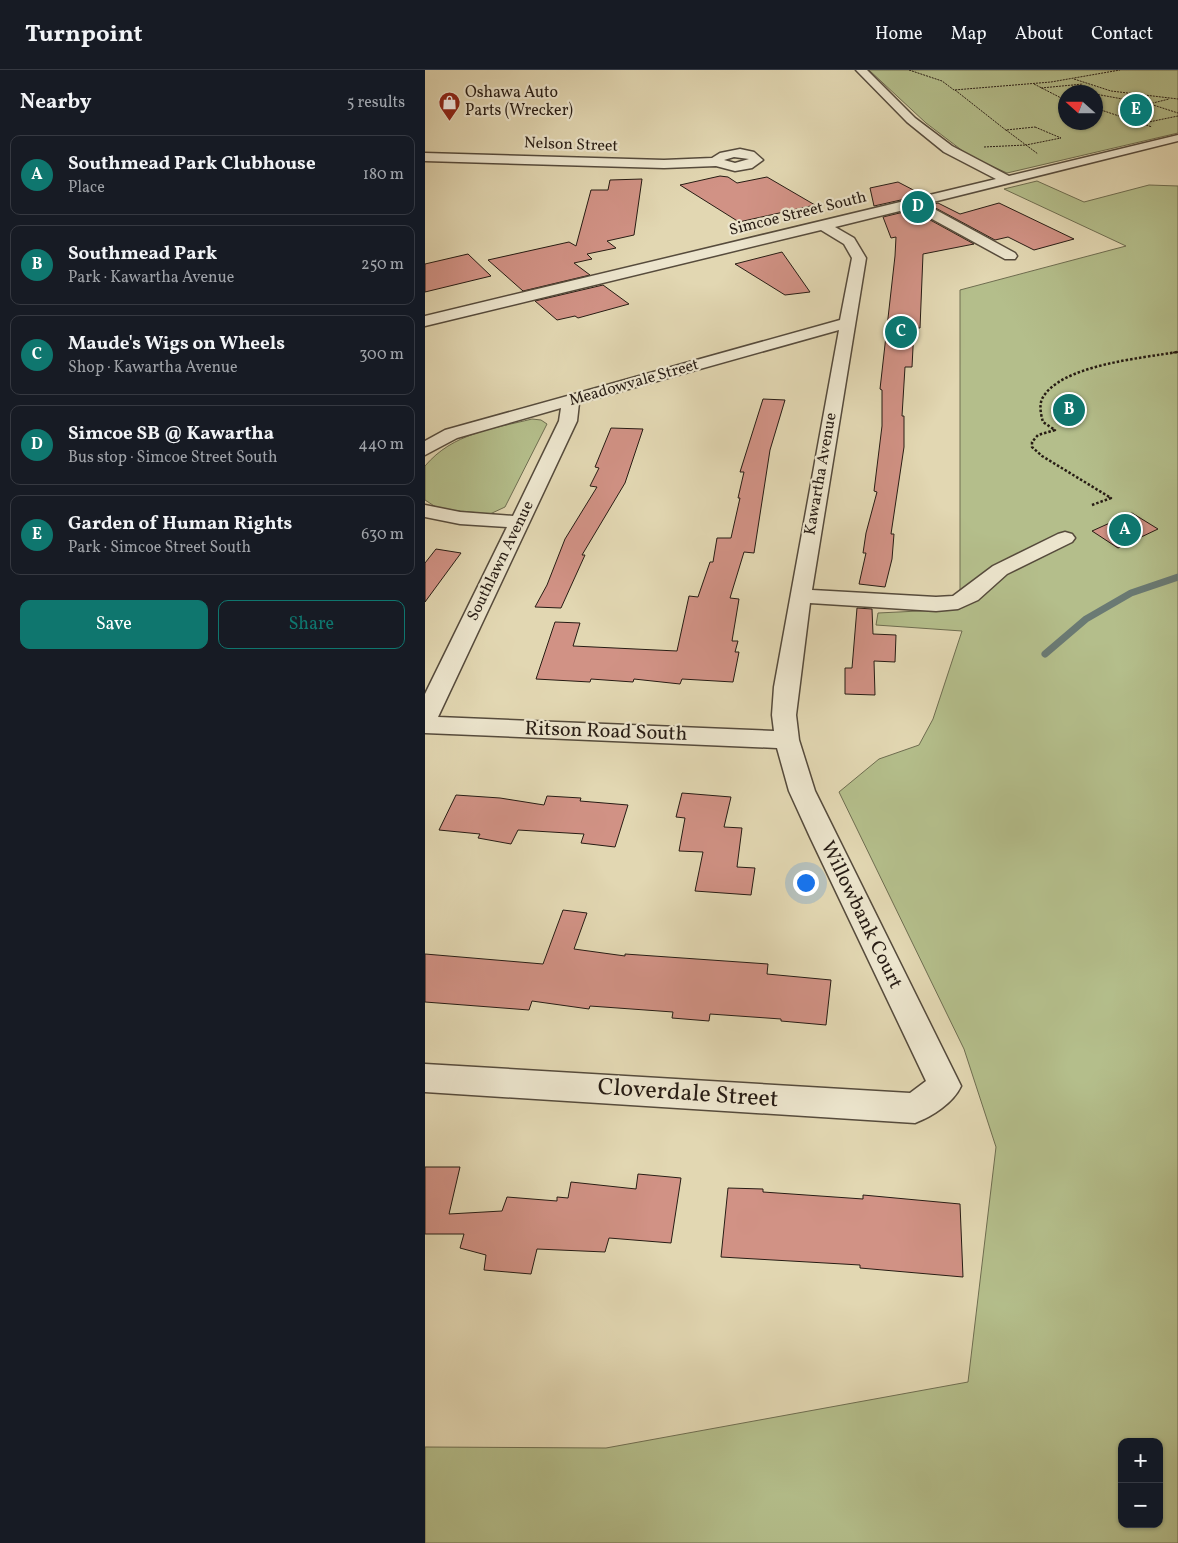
<!DOCTYPE html>
<html lang="en">
<head>
<meta charset="utf-8">
<style>
	body { margin:0; font-family:Vollkorn,serif; background:#20242c; color:#f1f3f6 }
	.controls { position:absolute; right:15px; bottom:15px; display:grid; overflow:hidden; border-radius:10px; box-shadow:0 1px 4px #0004 }
	.controls button { width:45px; height:45px; display:grid; place-items:center; padding:0; border:0; border-bottom:1px solid #363941; background:#171b24; color:#f1f3f6; font:25px sans-serif }
	.compass { position:absolute; left:633px; top:15px; width:45px; height:45px; border-radius:50%; background:#171b24; box-shadow:0 1px 4px #0004; rotate:291deg }
	.you { position:absolute; left:380px; top:812px; width:18px; height:18px; margin:-12px; border:4px solid #fff; border-radius:50%; background:#1a73e8; box-shadow:0 0 0 8px #1a73e833 }
	.badge { display:grid; place-items:center; width:32px; height:32px; border-radius:50%; background:#0f766e; color:#fff; font-size:16px; font-weight:700 }
	.pin { position:absolute; translate:-50% -50%; border:2px solid #fff; box-shadow:0 1px 5px #0006 }
	.list { margin:0; padding:0; list-style:none }
	h2 { display:flex; justify-content:space-between; align-items:center; height:65px; margin:0; padding:0 20px; font-size:21px }
	h2 small { font-size:16px; font-weight:400; color:#9ea1a6 }
	.list li { display:grid; grid-template-columns:32px 1fr auto; gap:15px; align-items:center; box-sizing:border-box; height:80px; margin:0 10px 10px; padding:0 10px; border:1px solid #363941; border-radius:10px }
	.list b { display:block; font-size:19px; white-space:nowrap }
	.list p { margin:0; font-size:16px; white-space:nowrap; color:#9ea1a6 }
	.list em { font-size:16px; font-style:normal; color:#9ea1a6 }
	.actions { display:flex; gap:10px; padding:15px 20px }
	.actions a { flex:1; padding:11px 0; border:1px solid #0f766e; border-radius:10px; text-align:center; font-size:18px; color:#0f766e }
	.actions .main { background:#0f766e; color:#fff }
	.map { position:relative; flex:none; width:753px; height:1473px; overflow:hidden }
	header { display:flex; align-items:center; gap:30px; box-sizing:border-box; height:70px; padding:0 25px; background:#171b24; border-bottom:1px solid #363941 }
	header strong { font-size:24px }
	nav { display:flex; gap:28px; margin-inline-start:auto; font-size:18px }
	main { display:flex }
	aside { flex:1; background:#171b24 }
	.map>svg:first-child { display:block }
	.green { fill:#b4be8b; stroke:#6e6d50; fill-rule:evenodd }
	.lines { fill:none; stroke-linecap:round; stroke-linejoin:round }
	.stream { stroke:#6a7a74; stroke-width:7 }
	.building { fill:#d19285; stroke:#271c14 }
	.minor-casing { stroke:#564b3c; stroke-width:3 }
	.path-far2 { stroke:#271c14; stroke-width:1; stroke-dasharray:2 1; stroke-linecap:butt }
	.path-far1 { stroke:#271c14; stroke-width:2; stroke-dasharray:2 1; stroke-linecap:butt }
	.path { stroke:#271c14; stroke-width:2.5; stroke-dasharray:2.5 2; stroke-linecap:butt }
	.minor { fill:#ece5cd; fill-rule:evenodd }
	.labels { text-anchor:middle; dominant-baseline:central; stroke-width:4.5; stroke-linejoin:round; paint-order:stroke }
	.far-poi-label { font-size:16px; fill:#271c14; stroke:#ece5cd; text-anchor:start }
	.far-street-label { font-size:16px; fill:#271c14; stroke:#ece5cd }
	.street-label { font-size:20px; fill:#271c14; stroke:#ece5cd }
	.near-street-label { font-size:24px; fill:#271c14; stroke:#ece5cd }
</style>
</head>
<body>
<header>
<strong>Turnpoint</strong>
<nav><a>Home</a><a>Map</a><a>About</a><a>Contact</a></nav>
</header>
<main>
<aside>
<h2>Nearby<small>5 results</small></h2>
<ul class="list">
<li><span class="badge">A</span><div><b>Southmead Park Clubhouse</b><p>Place</p></div><em>180 m</em></li>
<li><span class="badge">B</span><div><b>Southmead Park</b><p>Park · Kawartha Avenue</p></div><em>250 m</em></li>
<li><span class="badge">C</span><div><b>Maude's Wigs on Wheels</b><p>Shop · Kawartha Avenue</p></div><em>300 m</em></li>
<li><span class="badge">D</span><div><b>Simcoe SB @ Kawartha</b><p>Bus stop · Simcoe Street South</p></div><em>440 m</em></li>
<li><span class="badge">E</span><div><b>Garden of Human Rights</b><p>Park · Simcoe Street South</p></div><em>630 m</em></li>
</ul>
<div class="actions"><a class="main">Save</a><a>Share</a></div>
</aside>
<div class="map">
<svg width="753" height="1473" viewBox="0 0 753 1473">
	<rect width="100%" height="100%" fill="#e2d7b2"/>
	<filter id="stains"><feTurbulence type="fractalNoise" baseFrequency=".004" numOctaves="4"/><feColorMatrix values="0 0 0 0 .2 0 0 0 0 .09 0 0 0 0 .02 0 0 0 .5 -.17"/></filter>
	<radialGradient id="worn" r=".72"><stop offset=".6" stop-color="#630" stop-opacity="0"/><stop offset="1" stop-color="#630" stop-opacity=".3"/></radialGradient>
	<g class="green">
		<path d="M444 0H753V63L582 103 543 85 501 53ZM640 22H670V52H640Z"/>
		<path d="M612 111 659 132 724 115 753 116V1473H0V1377L181 1378 543 1312 571 1077 539 979 414 722 454 689 494 675 508 649 537 561 451 555 453 543 535 539V220L701 176 579 119ZM697 1372H734V1454H697Z"/>
		<path d="M107 349 116 350 122 354 80 437 65 444 14 439 0 430V396C28 363 67 359 107 349Z"/>
	</g>
	<g class="lines">
		<path class="stream" d="M620 584 661 549 706 523 753 507"/>
	</g>
	<g class="building">
		<path d="M295 106 303 107 312 113 342 107 390 135 314 152 255 115Z"/>
		<path d="M217 109 209 165 182 171 191 178 162 184 167 189 149 193 165 205 98 221 63 190 144 172 151 176 166 120H183L185 110Z"/>
		<path d="M473 112 498 125 449 136 445 118Z"/>
		<path d="M513 133 535 144 574 133 649 169 609 180 583 167 570 170 505 135Z"/>
		<path d="M487 140 549 174 498 184 495 258H489L487 297H480L477 346H479V377L466 464H469L467 489 460 517 434 514 441 483H438L441 463 452 422 449 421 457 356V320L455 319 470 186 471 167 466 168 458 147Z"/>
		<path d="M357 182 385 222 360 225 310 194Z"/>
		<path d="M43 184 66 206 0 222V194Z"/>
		<path d="M178 215 204 234 153 248 150 246 132 250 110 231Z"/>
		<path d="M338 329 360 330 345 380 329 483 319 482 305 528 314 529 307 571H313L310 582H314L308 612 257 609 255 614 209 609 208 612 166 609 165 612 111 609 130 552 155 553 148 576 252 581 264 526 273 527 285 492H288L292 468H306L315 428H313L319 402H315Z"/>
		<path d="M186 358 218 359 200 413 157 485H160L136 538 110 537 122 515 140 469 172 417 165 416 174 398 170 397Z"/>
		<path d="M707 443 733 459 693 478 667 461Z"/>
		<path d="M11 479 36 483 0 532V493Z"/>
		<path d="M432 538 447 539 448 564 471 565 470 592 449 591 450 625 420 624V598H427Z"/>
		<path d="M257 723 306 727 299 757 317 758 312 797 330 798 326 825 270 821 278 782 254 781 260 748 251 747Z"/>
		<path d="M31 725 75 728 119 735 122 726 156 728 155 731 203 735 190 777 156 773 159 764 93 760 86 774 53 768 55 764 14 760Z"/>
		<path d="M138 840 162 843 149 879 200 886V884L343 894 342 904 406 910 401 955 356 951V949L285 944 284 951 247 948 248 942 165 936 164 939 107 931 104 940 0 932V884L118 894Z"/>
		<path d="M0 1097H35L24 1144 77 1141 82 1127 132 1131V1127L143 1128 146 1112 211 1119 213 1104 256 1108 246 1173 184 1168 180 1182 112 1179 106 1204 59 1200 61 1185 35 1178 39 1164H0Z"/>
		<path d="M303 1118 338 1119V1122L438 1129V1125L535 1134 538 1207 435 1198V1195L296 1187Z"/>
	</g>
	<g class="lines">
		<defs>
			<g id="minor">
				<path d="M431 0H442L490 48 527 76 584 106 753 65V71L500 134 590 183 592 186 590 189H580L487 138 410 157 429 168 441 188 387 520 511 527 528 526 568 496 633 464 640 462 647 464 650 468 647 472 582 504 553 530 533 539 511 541 385 533 371 645 374 670 390 721 536 1016C528 1033 508 1046 490 1053L0 1022V994L485 1023 501 1011 385 767 364 721 352 678 0 663V624L82 457 35 454 0 447V435L35 442 88 446 134 351 136 338 32 368 0 385V371L20 360 415 250 427 188 419 174 396 160 0 256V246L571 109 519 82 482 52ZM414 260 349 617 347 645 349 661 13 647 152 351 154 333Z"/>
				<path d="M315 79 329 82 338 90 327 98 310 101 291 96 239 98 0 91V83L239 90 287 88 295 83ZM309 87 324 89 310 93 299 90Z"/>
			</g>
		</defs>
		<use href="#minor" class="minor-casing"/>
		<g class="path-far2">
			<path d="M484 0 517 11 529 20 626 12 695 0"/>
			<path d="M649 9 686 21 753 29"/>
			<path d="M609 14 640 30"/>
			<path d="M647 16 666 22"/>
			<path d="M616 18 658 14"/>
			<path d="M530 20 582 61"/>
			<path d="M670 24 725 34 753 43"/>
			<path d="M724 34 744 29"/>
			<path d="M670 38 727 57"/>
			<path d="M719 53 753 46"/>
			<path d="M610 57 636 68 601 75 581 60Z"/>
			<path d="M601 75 613 84"/>
			<path d="M559 77 601 75"/>
		</g>
		<path class="path-far1" d="M745 283 753 282"/>
		<path class="path" d="M667 435 686 428 617 386 607 377V372L613 365 630 360 618 352C616 345 614 336 617 329 634 295 718 288 752 282"/>
		<use href="#minor" class="minor"/>
	</g>
	<defs>
		<symbol id="shop-pin" viewBox="-11 -11 22 30"><path d="M0 17L-7.5 6A9.5 9.5 0 1 1 7.5 6Z" fill="#8f2418" stroke="#ece5cd"/><path d="M-5-2.5h2.3a2.7 3.5 0 0 1 5.4 0H5L5.5 6h-11ZM-1.5-2.5h3a1.5 2.3 0 0 0-3 0Z" fill="#fff"/></symbol>
	</defs>
	<g fill-rule="evenodd">
		<use href="#shop-pin" x="12" y="20" width="25" height="34"/>
	</g>
	<g class="labels">
		<g class="far-poi-label">
			<text x="40" y="23">Oshawa Auto<tspan x="40" dy="18">Parts (Wrecker)</tspan></text>
		</g>
		<g class="far-street-label">
			<text transform="translate(146 75) rotate(2)">Nelson Street</text>
			<text transform="translate(373 144) rotate(-14)">Simcoe Street South</text>
			<text transform="translate(209 313) rotate(-16)">Meadowvale Street</text>
			<text transform="translate(396 404) rotate(-80)">Kawartha Avenue</text>
			<text transform="translate(76 491) rotate(-64)">Southlawn Avenue</text>
		</g>
		<g class="street-label">
			<text transform="translate(181 662) rotate(2)">Ritson Road South</text>
			<text transform="translate(436 845) rotate(64)">Willowbank Court</text>
		</g>
		<g class="near-street-label">
			<text transform="translate(263 1024) rotate(4)">Cloverdale Street</text>
		</g>
	</g>
	<rect width="100%" height="100%" filter="url(#stains)"/>
	<rect width="100%" height="100%" fill="url(#worn)"/>
</svg>
<div class="controls">
<button>+</button>
<button>−</button>
</div>
<svg class="compass" viewBox="-18 -18 36 36"><path d="M0-13l5 13h-10z" fill="#e53935"/><path d="M0 13l5-13h-10z" fill="#9ea1a6"/></svg>
<div class="you"></div>
<div class="pin badge" style="left:700px;top:460px">A</div>
<div class="pin badge" style="left:644px;top:340px">B</div>
<div class="pin badge" style="left:476px;top:262px">C</div>
<div class="pin badge" style="left:493px;top:137px">D</div>
<div class="pin badge" style="left:711px;top:40px">E</div>
</div>
</main>
</body>
</html>
